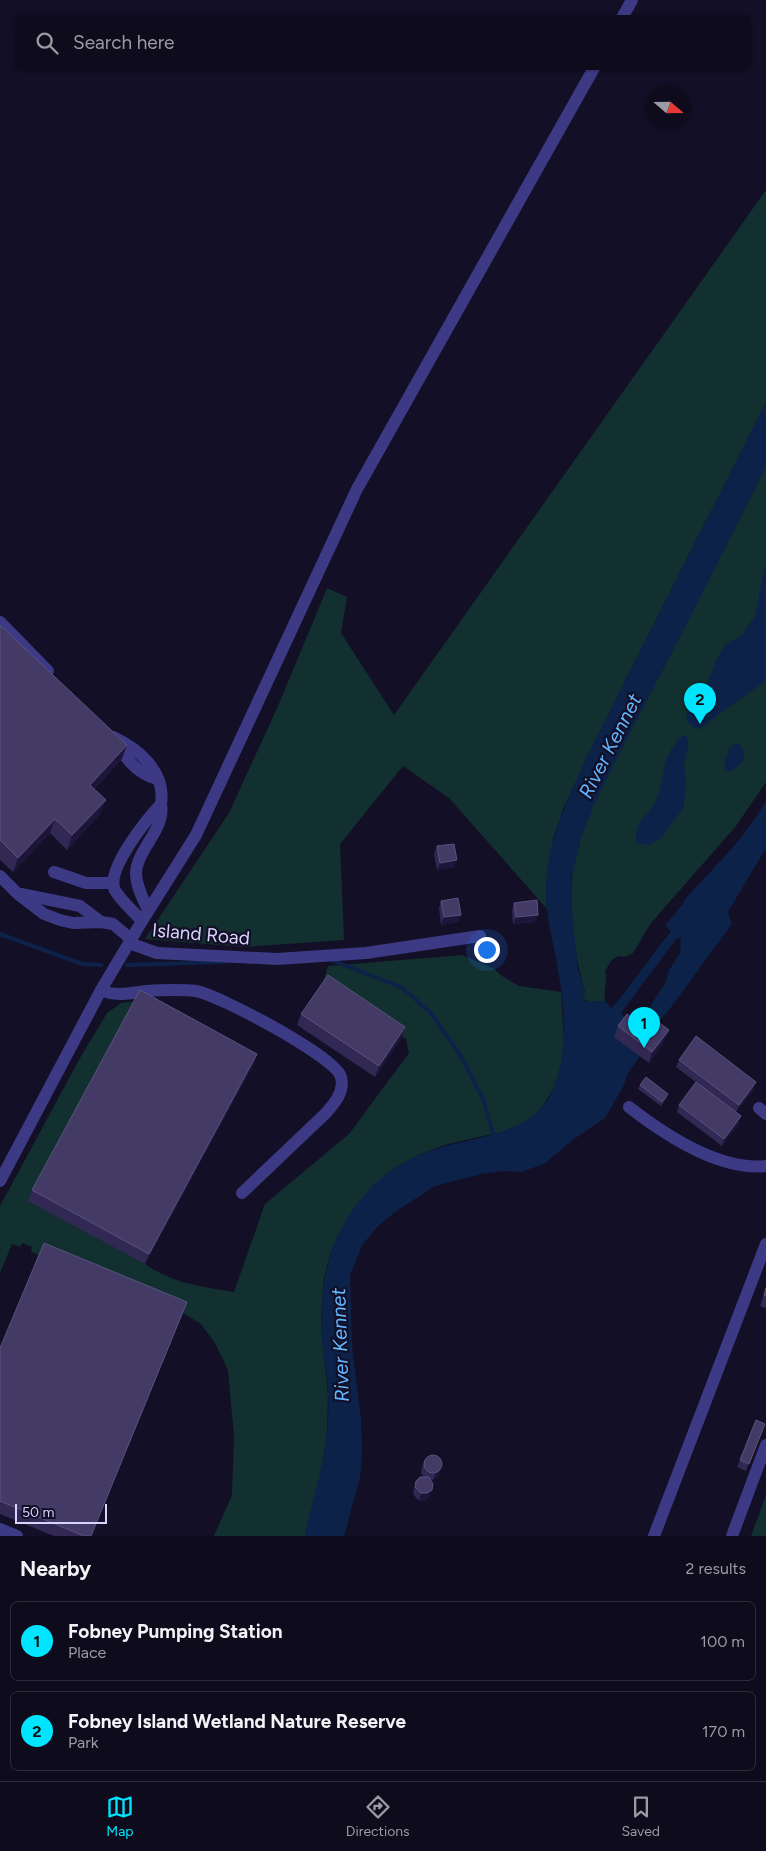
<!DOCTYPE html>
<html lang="en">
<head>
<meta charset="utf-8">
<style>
	body { margin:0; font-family:Figtree,sans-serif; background:#171425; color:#f1f3f6 }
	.compass { position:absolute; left:646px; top:85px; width:45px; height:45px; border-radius:50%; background:#0e0b1c; box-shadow:0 1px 4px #0004; rotate:110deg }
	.scale { position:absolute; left:15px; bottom:12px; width:92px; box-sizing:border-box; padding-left:5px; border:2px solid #d9d4ff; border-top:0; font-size:14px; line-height:18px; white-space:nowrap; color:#d9d4ff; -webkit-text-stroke:4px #130f26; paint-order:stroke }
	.you { position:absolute; left:486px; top:949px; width:18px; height:18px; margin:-12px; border:4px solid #fff; border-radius:50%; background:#1a73e8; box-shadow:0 0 0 8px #1a73e833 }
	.badge { display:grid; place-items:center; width:32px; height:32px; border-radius:50%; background:#00e5ff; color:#111; font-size:16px; font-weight:700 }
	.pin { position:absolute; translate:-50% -41px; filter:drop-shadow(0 1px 2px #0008) }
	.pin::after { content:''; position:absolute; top:26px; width:18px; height:15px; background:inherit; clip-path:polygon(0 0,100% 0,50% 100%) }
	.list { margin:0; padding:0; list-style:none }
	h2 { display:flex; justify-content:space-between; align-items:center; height:65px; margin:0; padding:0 20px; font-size:21px }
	h2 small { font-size:16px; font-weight:400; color:#9b9ba3 }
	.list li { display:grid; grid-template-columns:32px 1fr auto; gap:15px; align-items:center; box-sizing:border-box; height:80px; margin:0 10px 10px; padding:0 10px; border:1px solid #2e2b3b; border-radius:8px }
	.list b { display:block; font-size:19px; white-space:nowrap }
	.list p { margin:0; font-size:16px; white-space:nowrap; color:#9b9ba3 }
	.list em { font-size:16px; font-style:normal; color:#9b9ba3 }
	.icon { flex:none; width:28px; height:28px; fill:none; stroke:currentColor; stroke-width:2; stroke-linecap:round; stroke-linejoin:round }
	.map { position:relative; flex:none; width:766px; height:1536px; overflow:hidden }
	.search { position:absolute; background:#0e0b1c; box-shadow:0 1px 4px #0004; left:15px; right:15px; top:15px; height:55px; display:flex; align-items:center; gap:12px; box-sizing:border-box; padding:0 18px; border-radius:8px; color:#9b9ba3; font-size:19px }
	.sheet { height:245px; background:#0e0b1c }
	nav { display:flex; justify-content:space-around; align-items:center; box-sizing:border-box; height:70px; border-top:1px solid #2e2b3b; background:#0e0b1c; font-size:14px; color:#9b9ba3 }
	nav a { display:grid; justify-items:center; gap:2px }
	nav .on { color:#00e5ff }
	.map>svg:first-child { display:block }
	.green { fill:#12302f }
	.water { fill:#0c2248; fill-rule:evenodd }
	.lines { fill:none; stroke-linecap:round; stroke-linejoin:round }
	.stream { stroke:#0c2248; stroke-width:4 }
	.minor { stroke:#3d3a85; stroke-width:12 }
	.wall { fill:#312854 }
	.shaded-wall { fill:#1d163a }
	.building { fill:#433a66; stroke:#5a527e }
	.labels { text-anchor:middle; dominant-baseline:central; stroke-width:4.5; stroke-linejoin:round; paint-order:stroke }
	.street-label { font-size:19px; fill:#d9d4ff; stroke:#130f26 }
	.water-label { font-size:20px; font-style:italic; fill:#62b6ff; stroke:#130f26 }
</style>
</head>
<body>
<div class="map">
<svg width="766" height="1536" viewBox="0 0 766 1536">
	<rect width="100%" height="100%" fill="#130f26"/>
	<g class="green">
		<path d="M766 190V403L627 677 564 807 553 839 546 895 547 909 449 798 403 766 340 844 344 940 245 947 145 939 229 813 278 706 327 588 347 597 341 633 394 715Z"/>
		<path d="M766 466V782L736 826 651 923 633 953 625 957 618 956 611 961 605 971C608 982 603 989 605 1001L587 1002 582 996 585 991C574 955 566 896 575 860 587 805 619 755 644 705 685 625 726 546 766 466Z"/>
		<path d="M462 955 493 968 502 976 519 986 561 992 564 1041 562 1062 554 1088 541 1109 524 1123 501 1132 448 1144 420 1154 396 1167 338 1235 328 1261 324 1279 321 1317 322 1338 328 1395 327 1434 322 1467 305 1536H214L232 1495 234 1437 228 1370 215 1343 201 1324 183 1313 31 1252 32 1247 22 1243 20 1247 12 1244 0 1273V1206L80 1058 107 1013 121 1003 136 1001 145 1264C171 1283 203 1287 234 1292L265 1204 349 1134 409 1053 406 1039 323 983 328 966Z"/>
		<path d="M766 1495V1536H751Z"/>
	</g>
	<g class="water">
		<path d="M766 402V466L697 604 615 762 594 805 581 838 571 880 573 924 578 969 585 991 582 996 586 1002 605 1001 611 1008 614 1006 671 931 665 926 685 901 684 900C713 868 745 839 766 801V848L728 912 732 924 666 1014C650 1032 637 1031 614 1036L640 1056 627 1075 624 1085 605 1118 574 1139 544 1164 521 1172 505 1171 481 1174 435 1186 395 1212 378 1226 363 1244 350 1275 352 1345 361 1419 362 1454 360 1478 344 1536H305C311 1501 324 1468 327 1432 328 1420 329 1408 328 1395 328 1375 322 1356 322 1336 319 1291 327 1245 354 1208 371 1184 394 1165 421 1154 466 1135 535 1140 555 1085 570 1043 563 996 555 953 551 934 546 914 546 894 545 845 567 801 586 758ZM677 938H681L680 953 668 972 666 982 639 1023 628 1020 621 1013Z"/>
		<path d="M766 561 765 681 699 729C692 727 689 725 686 719L688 711 709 680 717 658 726 644 742 635 755 616Z"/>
		<path d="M683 735 687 737 689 745 684 764 686 783 684 807 661 838 648 845 636 843C635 815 649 819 657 798 666 772 660 758 683 735Z"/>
		<path d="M738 743C751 755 742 765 729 772L724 769 725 761 730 747Z"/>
	</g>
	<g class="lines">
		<g class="stream">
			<path d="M0 934 82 964 101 965"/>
			<path d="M331 960 401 987 430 1012 461 1056 484 1101 494 1138"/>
			<path d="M127 965 224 962"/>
		</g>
		<g class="minor">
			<path d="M622 18 632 0"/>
			<path d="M0 622 48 671"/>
			<path d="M157 779C135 773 124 756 113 737 139 749 166 772 161 804"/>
			<path d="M54 872 86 883H113"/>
			<path d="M0 876 18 894 44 914 60 920 73 923 101 922 113 924 131 939"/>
			<path d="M21 894 80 906 101 922"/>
			<path d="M142 921C135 913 117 897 114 888 108 867 147 819 161 804 166 829 137 849 136 873 136 886 143 899 148 910"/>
			<path d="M129 943 157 953 277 959 366 953 480 936"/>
			<path d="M101 990C115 997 131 993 146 991 162 990 179 989 196 991 219 995 336 1057 341 1077 345 1092 334 1104 325 1114L242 1193"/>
			<path d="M629 1107C665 1135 719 1171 766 1166"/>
			<path d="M759 1108 766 1114"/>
			<path d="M0 1181 101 990 142 921 196 835 357 489 594 68"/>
			<path d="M0 1529 17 1536"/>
			<path d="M654 1536 766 1244"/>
			<path d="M732 1536 766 1445"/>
		</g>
	</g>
	<g class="wall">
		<path d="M0 625 122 759 94 789 100 814 67 850 50 833 13 872 0 860Z"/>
		<path d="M437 846 454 867 437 870 434 854Z"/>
		<path d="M441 901 461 915 458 922 441 925 439 908Z"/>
		<path d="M514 903 535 922 513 924 512 910Z"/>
		<path d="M301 1014 405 1027 401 1038 375 1077 297 1025Z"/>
		<path d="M618 1026 645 1028 665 1040 649 1063 614 1037Z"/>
		<path d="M257 1054 253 1065 145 1264 28 1201 32 1190Z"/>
		<path d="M679 1060 754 1089 736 1112 739 1123 722 1146 677 1112 679 1105 696 1082 676 1067Z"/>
		<path d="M640 1085 667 1097 661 1106 638 1089Z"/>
		<path d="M766 1288V1308L760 1306Z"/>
		<path d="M187 1302 91 1536H54L0 1514V1348Z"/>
		<path d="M765 1424 746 1471 737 1467 740 1460Z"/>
		<path d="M425 1460 440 1469 438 1476 433 1480 430 1479 429 1497 425 1501H419L413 1494 414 1489 416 1481 424 1477 421 1473 422 1467Z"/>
	</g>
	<g class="shaded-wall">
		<path d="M127 745 122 759 84 799 90 785Z"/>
		<path d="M106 800 100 814 67 850 72 835Z"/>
		<path d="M55 819 50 833 13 872 18 858Z"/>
		<path d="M457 860 454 867 437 870 440 863Z"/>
		<path d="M461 915 458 922 441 925 444 917Z"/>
		<path d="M538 915 535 922 513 924 516 917Z"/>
		<path d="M405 1027 401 1038 375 1077 379 1066Z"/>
		<path d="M669 1030 665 1040 649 1063 652 1052Z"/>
		<path d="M257 1054 253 1065 145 1264 149 1254Z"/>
		<path d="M756 1082 754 1089 736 1112 739 1105Z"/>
		<path d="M741 1116 739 1123 722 1146 724 1139Z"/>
		<path d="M187 1302 183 1313 91 1536Z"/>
		<path d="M440 1469 438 1476 433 1480 436 1472Z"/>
		<path d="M432 1490 429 1497 425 1501H419L421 1493Z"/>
	</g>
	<g class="building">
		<path d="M0 625 127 745 90 785 106 800 72 835 55 819 18 858 0 840Z"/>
		<path d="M454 844 457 860 440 863 437 846Z"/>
		<path d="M458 898 461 915 444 917 441 901Z"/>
		<path d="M537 900 538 915 516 917 514 903Z"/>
		<path d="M328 975 405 1027 379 1066 301 1014Z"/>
		<path d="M140 990 257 1054 149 1254 32 1190Z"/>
		<path d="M627 1014 645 1028 653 1018 669 1030 652 1052 618 1026Z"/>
		<path d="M696 1036 756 1082 739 1105 679 1060Z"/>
		<path d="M646 1077 668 1094 662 1102 640 1085Z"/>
		<path d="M696 1082 741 1116 724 1139 679 1105Z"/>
		<path d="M44 1243 187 1302 91 1536H84L0 1501V1348Z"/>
		<path d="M766 1288V1296L764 1295Z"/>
		<path d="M756 1420 765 1424 749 1464 740 1460Z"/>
		<circle cx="433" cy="1464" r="9"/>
		<path d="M420 1477H429L433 1484 432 1490 427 1493H421L415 1487 416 1481Z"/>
	</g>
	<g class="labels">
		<g class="street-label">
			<text transform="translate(201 934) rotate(5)">Island Road</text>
		</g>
		<g class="water-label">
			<text transform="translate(610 746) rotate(-63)">River Kennet</text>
			<text transform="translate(340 1345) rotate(-92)">River Kennet</text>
		</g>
	</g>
</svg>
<svg class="compass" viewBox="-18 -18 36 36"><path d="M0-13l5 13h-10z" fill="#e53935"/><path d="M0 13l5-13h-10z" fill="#9b9ba3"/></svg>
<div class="scale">50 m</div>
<div class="you"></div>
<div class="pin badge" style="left:644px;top:1048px">1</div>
<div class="pin badge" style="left:700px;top:724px">2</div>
<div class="search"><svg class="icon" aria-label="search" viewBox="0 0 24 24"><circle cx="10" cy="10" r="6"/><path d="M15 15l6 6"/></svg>Search here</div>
</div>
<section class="sheet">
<h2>Nearby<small>2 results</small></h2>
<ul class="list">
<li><span class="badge">1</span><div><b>Fobney Pumping Station</b><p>Place</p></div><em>100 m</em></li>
<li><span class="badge">2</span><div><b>Fobney Island Wetland Nature Reserve</b><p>Park</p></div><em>170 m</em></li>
</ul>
</section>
<nav>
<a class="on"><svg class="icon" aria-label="map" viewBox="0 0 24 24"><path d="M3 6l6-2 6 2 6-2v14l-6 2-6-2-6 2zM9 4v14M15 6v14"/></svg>Map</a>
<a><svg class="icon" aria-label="directions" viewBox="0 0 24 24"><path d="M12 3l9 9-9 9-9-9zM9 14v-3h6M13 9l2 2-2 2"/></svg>Directions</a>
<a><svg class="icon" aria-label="saved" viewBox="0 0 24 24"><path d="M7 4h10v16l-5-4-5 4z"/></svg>Saved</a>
</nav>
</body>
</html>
